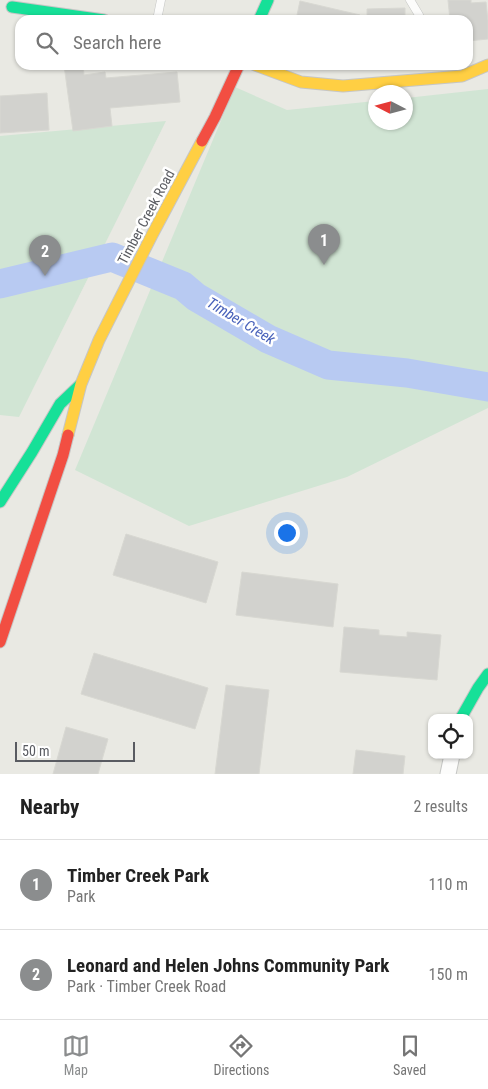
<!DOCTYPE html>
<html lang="en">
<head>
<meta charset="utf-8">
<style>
	body { margin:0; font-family:"Roboto Condensed",sans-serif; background:#f2f2f2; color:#222 }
	.controls { position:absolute; right:15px; bottom:15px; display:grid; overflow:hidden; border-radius:10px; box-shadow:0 1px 4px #0004 }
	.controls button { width:45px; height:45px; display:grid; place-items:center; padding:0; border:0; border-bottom:1px solid #e0e0e0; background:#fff; color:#222; font:25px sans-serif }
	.compass { position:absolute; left:368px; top:85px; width:45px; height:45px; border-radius:50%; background:#fff; box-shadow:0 1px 4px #0004; rotate:276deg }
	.scale { position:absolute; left:15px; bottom:12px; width:120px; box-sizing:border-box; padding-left:5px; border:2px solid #595b61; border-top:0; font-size:14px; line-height:18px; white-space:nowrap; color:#595b61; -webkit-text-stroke:4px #fff; paint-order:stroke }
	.you { position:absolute; left:286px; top:532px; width:18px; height:18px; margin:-12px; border:4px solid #fff; border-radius:50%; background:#1a73e8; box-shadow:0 0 0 8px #1a73e833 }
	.badge { display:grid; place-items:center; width:32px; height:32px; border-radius:50%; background:#8b8d8e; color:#fff; font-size:16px; font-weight:700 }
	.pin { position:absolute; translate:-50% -41px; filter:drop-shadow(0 1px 2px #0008) }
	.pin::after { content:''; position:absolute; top:26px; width:18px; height:15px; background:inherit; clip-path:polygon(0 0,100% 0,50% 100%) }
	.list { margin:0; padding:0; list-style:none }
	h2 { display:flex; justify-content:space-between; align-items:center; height:65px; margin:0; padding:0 20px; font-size:21px }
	h2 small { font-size:16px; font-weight:400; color:#767676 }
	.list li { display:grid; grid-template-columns:32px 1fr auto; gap:15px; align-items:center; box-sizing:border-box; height:90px; padding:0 20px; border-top:1px solid #e0e0e0 }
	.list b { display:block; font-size:19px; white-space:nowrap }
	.list p { margin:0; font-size:16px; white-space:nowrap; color:#767676 }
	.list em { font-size:16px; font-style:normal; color:#767676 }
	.icon { flex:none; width:28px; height:28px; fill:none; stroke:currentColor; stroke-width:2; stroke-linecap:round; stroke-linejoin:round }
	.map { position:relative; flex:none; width:488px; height:774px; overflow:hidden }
	.search { position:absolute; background:#fff; box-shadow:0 1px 4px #0004; left:15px; right:15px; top:15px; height:55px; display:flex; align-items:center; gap:12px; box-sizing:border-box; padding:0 18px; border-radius:15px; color:#767676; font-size:19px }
	.sheet { height:245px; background:#fff }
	nav { display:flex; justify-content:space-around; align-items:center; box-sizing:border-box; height:70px; border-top:1px solid #e0e0e0; background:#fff; font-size:14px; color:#767676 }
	nav a { display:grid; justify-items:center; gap:2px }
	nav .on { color:#8b8d8e }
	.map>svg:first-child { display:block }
	.green { fill:#d1e5d4 }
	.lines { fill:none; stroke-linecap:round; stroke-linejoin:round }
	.river { stroke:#b8caf2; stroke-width:29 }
	.building { fill:#d2d2ce; stroke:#d8d8d2 }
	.lane-casing { stroke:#c5c6c4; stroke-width:9 }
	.street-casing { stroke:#c5c6c4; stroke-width:17 }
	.fast-casing { stroke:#c6c6c5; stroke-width:13 }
	.slow-casing { stroke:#c6c6c5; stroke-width:13 }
	.jam-casing { stroke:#c6c6c5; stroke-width:13 }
	.lane { stroke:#fcfcfb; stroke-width:8 }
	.street { stroke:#fcfcfb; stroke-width:15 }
	.fast { stroke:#16e098; stroke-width:11 }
	.slow { stroke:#ffcf43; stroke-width:11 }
	.jam { stroke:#f24e42; stroke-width:11 }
	.labels { text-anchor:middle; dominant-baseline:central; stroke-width:5; stroke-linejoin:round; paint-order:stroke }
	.street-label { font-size:14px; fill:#595b61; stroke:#fff }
	.water-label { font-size:15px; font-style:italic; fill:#4861ba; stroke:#fff }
</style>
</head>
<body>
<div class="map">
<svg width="488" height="774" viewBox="0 0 488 774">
	<rect width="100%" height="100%" fill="#e9e9e3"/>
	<g class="green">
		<path d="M235 87 287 110 375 101 376 122H406V98L488 89V408L347 477 189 526 75 470Z"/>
		<path d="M166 121 19 417 0 415V136Z"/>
	</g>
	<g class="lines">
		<path class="river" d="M0 284 112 257 183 286 196 297 268 339 328 365 407 373 488 387"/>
	</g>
	<g class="building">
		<path d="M448 0H471V3L486 2 488 21V39L468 41V20H450Z"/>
		<path d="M300 1 360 15 359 20H296Z"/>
		<path d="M405 8V20H367V9Z"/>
		<path d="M64 65H83L84 75 105 72 106 78 177 72 180 102 110 108 112 126 73 131Z"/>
		<path d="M47 93 49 130 0 133V96Z"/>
		<path d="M126 534 218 562 206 603 113 575Z"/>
		<path d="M242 572 338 584 333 627 236 615Z"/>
		<path d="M344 627 379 630V635L407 637V632L441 635 437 680 340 672Z"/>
		<path d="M94 653 208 688 195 729 81 694Z"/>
		<path d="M226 685 269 690 259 774H215Z"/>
		<path d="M66 727 108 739 98 774H53Z"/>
		<path d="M356 750 405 756 403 774H353Z"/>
	</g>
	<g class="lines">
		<defs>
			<g id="lane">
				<path d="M410 0 419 15 420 20"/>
				<path d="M157 20 161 0"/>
			</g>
			<path id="street" d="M448 774 452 755"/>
			<g id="fast">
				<path d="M12 7 104 20"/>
				<path d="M259 20 268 0"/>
				<path d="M0 502 32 452 60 404 80 385"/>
				<path d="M461 718 478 688 488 674"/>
			</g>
			<g id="slow">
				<path d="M255 65 301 82 343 86 462 76 488 65"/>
				<path d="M68 435 81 384 99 340 152 235 202 141"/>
			</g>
			<g id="jam">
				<path d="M202 141 215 117 239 65"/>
				<path d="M0 642 63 455 68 435"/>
			</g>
		</defs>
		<use href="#lane" class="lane-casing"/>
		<use href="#street" class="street-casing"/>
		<use href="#fast" class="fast-casing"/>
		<use href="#slow" class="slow-casing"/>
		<use href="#jam" class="jam-casing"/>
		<use href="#lane" class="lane"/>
		<use href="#street" class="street"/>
		<use href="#fast" class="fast"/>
		<use href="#slow" class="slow"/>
		<use href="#jam" class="jam"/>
	</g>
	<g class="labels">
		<g class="street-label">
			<text transform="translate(146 217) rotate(-62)">Timber Creek Road</text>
		</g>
		<g class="water-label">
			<text transform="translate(241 321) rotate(31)">Timber Creek</text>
		</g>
	</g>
</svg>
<div class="controls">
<button><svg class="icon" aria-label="locate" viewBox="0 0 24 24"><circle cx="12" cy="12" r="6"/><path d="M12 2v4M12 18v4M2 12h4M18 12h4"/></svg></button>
</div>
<svg class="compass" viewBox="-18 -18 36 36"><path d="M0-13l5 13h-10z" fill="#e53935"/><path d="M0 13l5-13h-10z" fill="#767676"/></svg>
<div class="scale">50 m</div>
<div class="you"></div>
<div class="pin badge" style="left:324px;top:265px">1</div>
<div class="pin badge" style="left:45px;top:276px">2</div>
<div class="search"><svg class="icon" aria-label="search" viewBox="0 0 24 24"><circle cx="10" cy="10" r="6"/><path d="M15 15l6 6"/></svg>Search here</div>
</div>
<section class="sheet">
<h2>Nearby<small>2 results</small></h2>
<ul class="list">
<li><span class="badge">1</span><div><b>Timber Creek Park</b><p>Park</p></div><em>110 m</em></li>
<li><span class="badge">2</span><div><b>Leonard and Helen Johns Community Park</b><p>Park · Timber Creek Road</p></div><em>150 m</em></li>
</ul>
</section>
<nav>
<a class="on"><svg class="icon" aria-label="map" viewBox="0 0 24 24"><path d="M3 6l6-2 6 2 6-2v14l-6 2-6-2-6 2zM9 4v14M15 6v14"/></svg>Map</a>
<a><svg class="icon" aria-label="directions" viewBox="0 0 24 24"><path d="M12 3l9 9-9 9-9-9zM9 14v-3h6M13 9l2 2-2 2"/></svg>Directions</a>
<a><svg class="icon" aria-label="saved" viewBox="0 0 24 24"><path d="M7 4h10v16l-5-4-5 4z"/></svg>Saved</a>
</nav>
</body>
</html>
